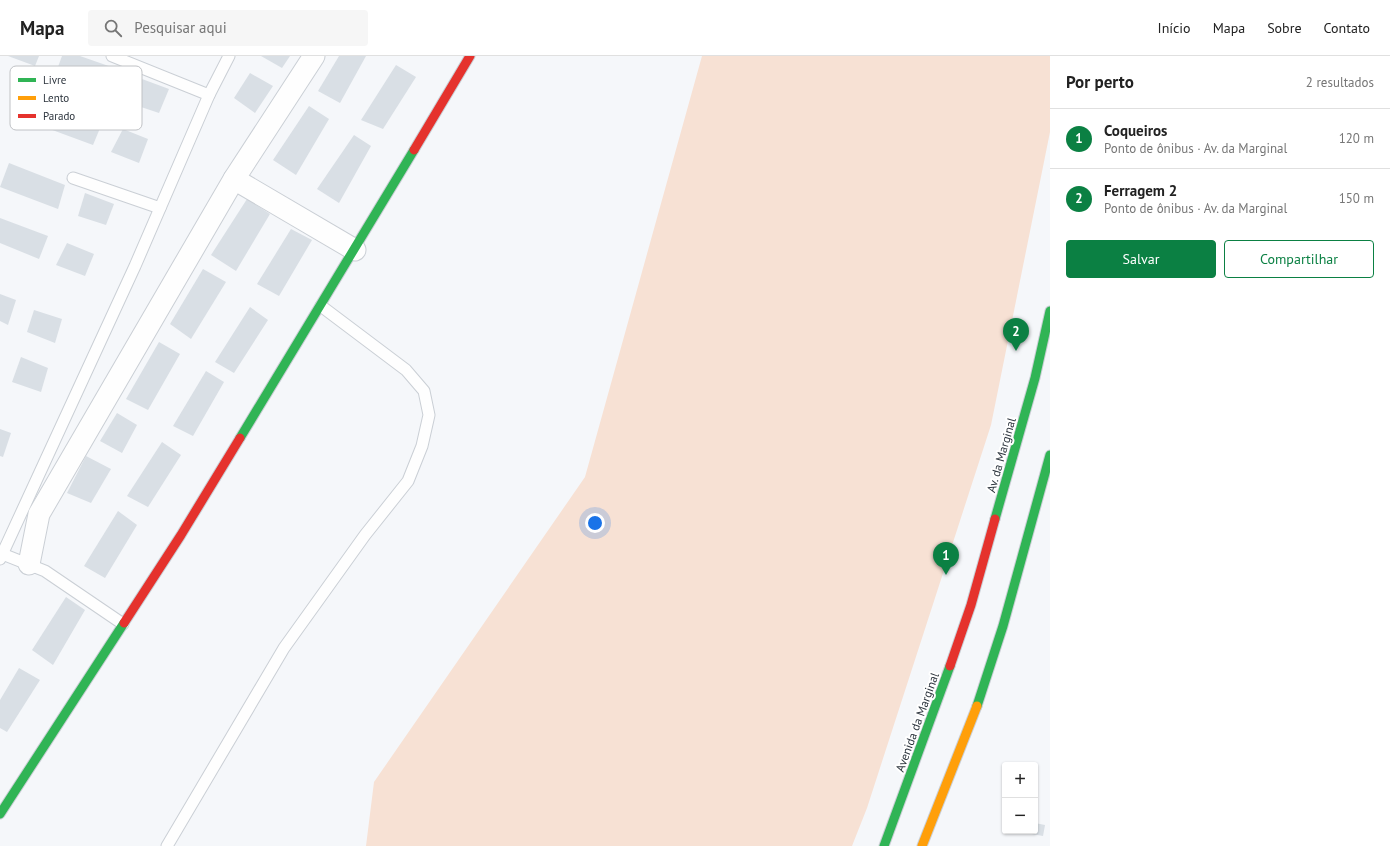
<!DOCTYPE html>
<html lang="pt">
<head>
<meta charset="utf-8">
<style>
	body { margin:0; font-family:"PT Sans",sans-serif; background:#f6f6f6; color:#222 }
	.controls { position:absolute; right:12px; bottom:12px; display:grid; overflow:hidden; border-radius:4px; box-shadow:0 1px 3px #0004 }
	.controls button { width:36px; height:36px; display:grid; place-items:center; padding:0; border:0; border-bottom:1px solid #e0e0e0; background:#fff; color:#222; font:20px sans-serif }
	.you { position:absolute; left:595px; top:467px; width:14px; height:14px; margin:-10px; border:3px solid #fff; border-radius:50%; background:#1a73e8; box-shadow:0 0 0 6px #1a73e833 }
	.badge { display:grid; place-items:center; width:26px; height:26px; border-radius:50%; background:#0b8043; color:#fff; font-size:13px; font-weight:700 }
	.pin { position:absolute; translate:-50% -33px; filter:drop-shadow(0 1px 2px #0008) }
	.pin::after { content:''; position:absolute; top:21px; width:14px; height:12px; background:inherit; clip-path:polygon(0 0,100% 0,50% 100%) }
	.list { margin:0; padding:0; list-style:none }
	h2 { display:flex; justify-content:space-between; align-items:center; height:52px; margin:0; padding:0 16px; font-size:17px }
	h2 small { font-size:13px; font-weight:400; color:#767676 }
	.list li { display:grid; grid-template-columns:26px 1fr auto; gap:12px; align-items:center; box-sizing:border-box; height:60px; padding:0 16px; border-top:1px solid #e0e0e0 }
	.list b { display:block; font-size:15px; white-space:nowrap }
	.list p { margin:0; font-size:13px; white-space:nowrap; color:#767676 }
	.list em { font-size:13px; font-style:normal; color:#767676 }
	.actions { display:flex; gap:8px; padding:12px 16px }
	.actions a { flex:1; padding:9px 0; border:1px solid #0b8043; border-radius:4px; text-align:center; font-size:14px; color:#0b8043 }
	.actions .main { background:#0b8043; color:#fff }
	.icon { flex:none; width:22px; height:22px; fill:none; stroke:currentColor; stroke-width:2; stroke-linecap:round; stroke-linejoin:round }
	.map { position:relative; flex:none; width:1050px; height:790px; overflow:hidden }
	header { display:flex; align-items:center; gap:24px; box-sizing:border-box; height:56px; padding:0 20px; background:#fff; border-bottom:1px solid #e0e0e0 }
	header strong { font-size:19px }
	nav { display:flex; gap:22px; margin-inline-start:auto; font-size:14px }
	.search { width:280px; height:36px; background:#f6f6f6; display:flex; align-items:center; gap:10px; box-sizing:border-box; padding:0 14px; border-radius:4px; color:#767676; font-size:15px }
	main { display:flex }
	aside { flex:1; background:#fff }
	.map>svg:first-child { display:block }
	.green { fill:#f7e1d4 }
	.building { fill:#d9dfe5 }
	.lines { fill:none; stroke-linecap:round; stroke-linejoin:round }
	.lane-casing { stroke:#cacfd5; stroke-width:13 }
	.street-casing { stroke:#cacfd5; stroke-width:23 }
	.fast-casing { stroke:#cacfd5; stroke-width:11 }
	.slow-casing { stroke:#cacfd5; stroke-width:11 }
	.jam-casing { stroke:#cacfd5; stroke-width:11 }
	.lane { stroke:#fefefe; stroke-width:11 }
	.street { stroke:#fefefe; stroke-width:21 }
	.fast { stroke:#30b455; stroke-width:9 }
	.slow { stroke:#ff9f0a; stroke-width:9 }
	.jam { stroke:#e5322d; stroke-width:9 }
	.labels { text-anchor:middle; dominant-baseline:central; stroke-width:4; stroke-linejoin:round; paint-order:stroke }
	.street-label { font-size:12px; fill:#2c343d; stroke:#fff }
	.key { fill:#fff; stroke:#c0c2c5; stroke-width:1 }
	.key-label { font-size:11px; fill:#2c343d }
</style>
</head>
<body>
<header>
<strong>Mapa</strong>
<div class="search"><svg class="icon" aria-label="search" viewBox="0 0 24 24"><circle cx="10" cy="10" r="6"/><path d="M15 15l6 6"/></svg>Pesquisar aqui</div>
<nav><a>Início</a><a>Mapa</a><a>Sobre</a><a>Contato</a></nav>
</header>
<main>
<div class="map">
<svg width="1050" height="790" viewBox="0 0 1050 790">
	<rect width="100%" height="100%" fill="#f5f7fa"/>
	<path class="green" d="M702 0H1050V76L991 369 867 752 852 790H366L374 726 585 421Z"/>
	<g class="building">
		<path d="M8 0H39L35 10Z"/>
		<path d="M62 0H80L123 15 114 40 55 19Z"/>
		<path d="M261 0H290L282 12Z"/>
		<path d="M339 0H366L340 47 318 35Z"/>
		<path d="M396 9 416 21 383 73 361 64Z"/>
		<path d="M250 17 273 30 255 57 234 42Z"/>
		<path d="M142 23 169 33 159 57 132 48Z"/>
		<path d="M47 43 103 65 93 89 36 68Z"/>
		<path d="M309 50 329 63 296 119 273 104Z"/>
		<path d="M123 73 148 83 139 107 111 96Z"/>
		<path d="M354 79 371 90 339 147 317 133Z"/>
		<path d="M9 107 65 129 58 153 0 131Z"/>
		<path d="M85 137 114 148 106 169 78 160Z"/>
		<path d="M247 143 270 158 236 215 211 199Z"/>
		<path d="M0 162 48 180 39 203 0 187Z"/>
		<path d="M291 173 312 184 279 240 257 228Z"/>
		<path d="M67 187 94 198 85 220 56 209Z"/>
		<path d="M203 213 226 226 191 283 170 268Z"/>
		<path d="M0 238 16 244 8 269 0 265Z"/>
		<path d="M250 251 268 264 234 317 215 306Z"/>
		<path d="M34 254 62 263 55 287 27 276Z"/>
		<path d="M159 286 180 298 148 354 126 343Z"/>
		<path d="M21 301 48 312 41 336 12 326Z"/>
		<path d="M206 315 224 326 193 380 173 370Z"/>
		<path d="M117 357 137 369 122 397 100 385Z"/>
		<path d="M0 373 11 377 3 401 0 400Z"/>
		<path d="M162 386 181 399 148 451 127 440Z"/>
		<path d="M86 400 111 413 91 447 67 437Z"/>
		<path d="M118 455 137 469 105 522 84 510Z"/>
		<path d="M66 541 85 554 53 609 32 594Z"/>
		<path d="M19 612 40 624 7 676 0 672V644Z"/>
		<path d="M1035 767 1045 769 1043 780 1020 776 1035 775Z"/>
	</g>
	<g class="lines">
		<defs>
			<g id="lane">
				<path d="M112 0 209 39"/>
				<path d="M73 122 160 152"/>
				<path d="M0 497 45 515 123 568"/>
				<path d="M0 503 135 210 209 39 229 0"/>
				<path d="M167 790 284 592 365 479 408 425 422 390 429 359 424 335 406 314 321 250"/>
			</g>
			<g id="street">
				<path d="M234 123 355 194"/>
				<path d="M29 508 39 458 234 123 314 0"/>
			</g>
			<g id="fast">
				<path d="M240 382 414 94"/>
				<path d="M995 463 1035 322 1050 255"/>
				<path d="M977 650 1003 570 1050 399"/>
				<path d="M0 758 124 567"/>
				<path d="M884 790 950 610"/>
			</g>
			<path id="slow" d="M922 790 977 650"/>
			<g id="jam">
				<path d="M414 94 470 0"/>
				<path d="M124 567 181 479 240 382"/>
				<path d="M950 610 971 549 995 463"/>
			</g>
		</defs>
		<use href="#lane" class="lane-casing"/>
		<use href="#street" class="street-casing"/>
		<use href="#fast" class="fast-casing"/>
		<use href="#slow" class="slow-casing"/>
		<use href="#jam" class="jam-casing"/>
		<use href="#lane" class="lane"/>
		<use href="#street" class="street"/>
		<use href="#fast" class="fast"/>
		<use href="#slow" class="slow"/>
		<use href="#jam" class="jam"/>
	</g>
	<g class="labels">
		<g class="street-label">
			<text transform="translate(1001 399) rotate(-74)">Av. da Marginal</text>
			<text transform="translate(917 666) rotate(-70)">Avenida da Marginal</text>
		</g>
	</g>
	<rect x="10" y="10" width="132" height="64" rx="6" class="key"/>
	<rect x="18" y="22" width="18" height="4" fill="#30b455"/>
	<rect x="18" y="40" width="18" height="4" fill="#ff9f0a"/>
	<rect x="18" y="58" width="18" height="4" fill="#e5322d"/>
	<g class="key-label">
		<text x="43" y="28">Livre</text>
		<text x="43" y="46">Lento</text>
		<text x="43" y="64">Parado</text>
	</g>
</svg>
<div class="controls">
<button>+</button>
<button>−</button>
</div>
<div class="you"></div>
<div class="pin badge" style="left:946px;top:519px">1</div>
<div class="pin badge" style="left:1016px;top:295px">2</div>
</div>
<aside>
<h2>Por perto<small>2 resultados</small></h2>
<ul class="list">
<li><span class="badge">1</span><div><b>Coqueiros</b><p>Ponto de ônibus · Av. da Marginal</p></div><em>120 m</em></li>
<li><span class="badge">2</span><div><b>Ferragem 2</b><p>Ponto de ônibus · Av. da Marginal</p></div><em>150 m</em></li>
</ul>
<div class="actions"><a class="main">Salvar</a><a>Compartilhar</a></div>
</aside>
</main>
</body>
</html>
